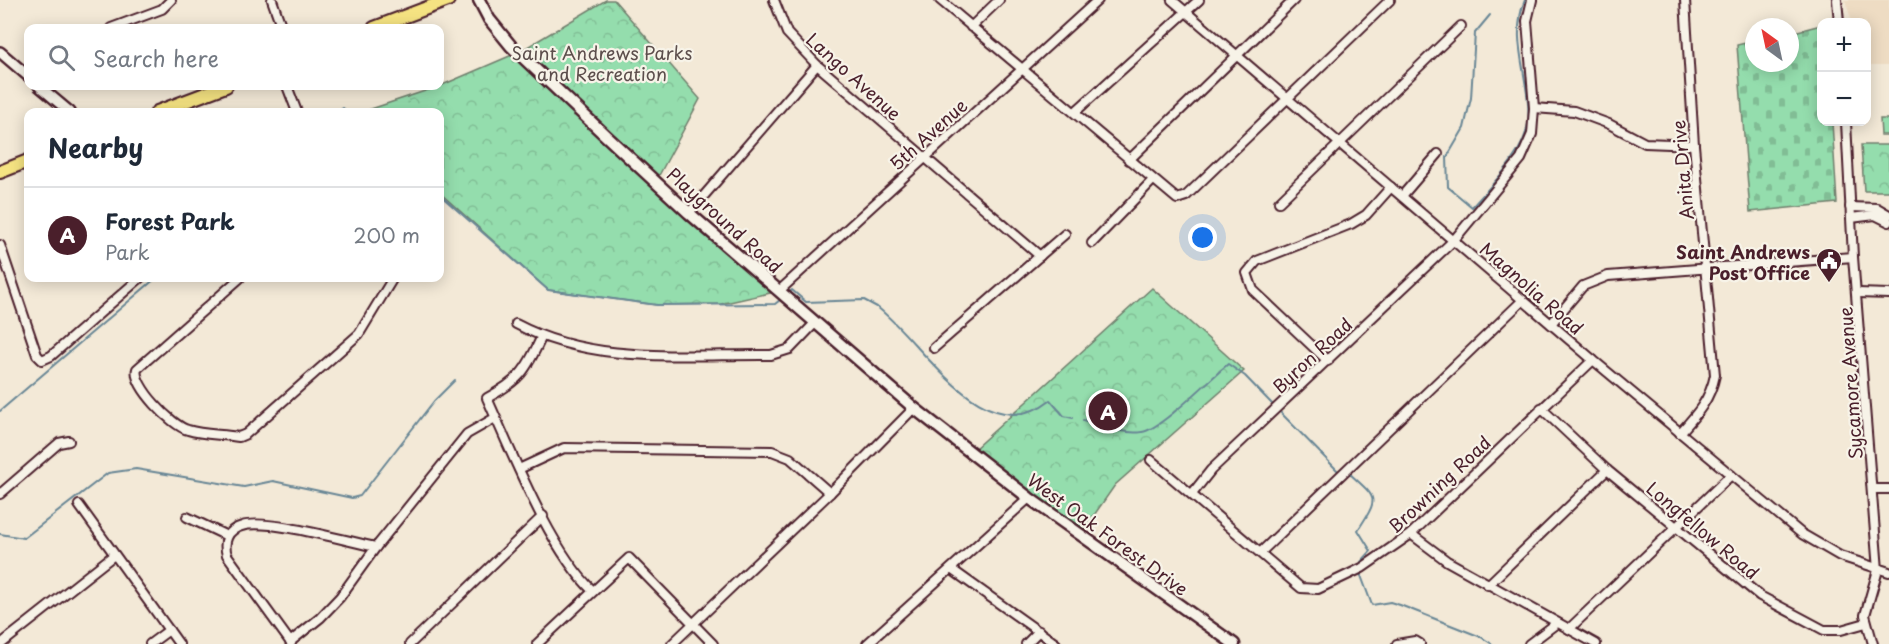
<!DOCTYPE html>
<html lang="en">
<head>
<meta charset="utf-8">
<style>
	body { margin:0; font-family:"Playpen Sans",sans-serif; background:#f2f2f3; color:#1f2937 }
	.controls { position:absolute; right:18px; top:18px; display:grid; overflow:hidden; border-radius:12px; box-shadow:0 3px 15px #0003 }
	.controls button { width:54px; height:54px; display:grid; place-items:center; padding:0; border:0; border-bottom:2px solid #e0e1e3; background:#fff; color:#1f2937; font:30px sans-serif }
	.compass { position:absolute; left:1745px; top:18px; width:54px; height:54px; border-radius:50%; background:#fff; box-shadow:0 3px 15px #0003; rotate:327deg }
	.you { position:absolute; left:1203px; top:238px; width:21px; height:21px; margin:-15px; border:4px solid #fff; border-radius:50%; background:#1a73e8; box-shadow:0 0 0 9px #1a73e833 }
	.badge { display:grid; place-items:center; width:39px; height:39px; border-radius:50%; background:#4a1f2b; color:#fff; font-size:20px; font-weight:700 }
	.pin { position:absolute; translate:-50% -50%; border:3px solid #fff; box-shadow:0 2px 6px #0006 }
	.list { margin:0; padding:0; list-style:none }
	h2 { display:flex; justify-content:space-between; align-items:center; height:78px; margin:0; padding:0 24px; font-size:26px }
	h2 small { font-size:20px; font-weight:400; color:#747a83 }
	.list li { display:grid; grid-template-columns:39px 1fr auto; gap:18px; align-items:center; box-sizing:border-box; height:96px; padding:0 24px; border-top:2px solid #e0e1e3 }
	.list b { display:block; font-size:22px; white-space:nowrap }
	.list p { margin:0; font-size:20px; white-space:nowrap; color:#747a83 }
	.list em { font-size:20px; font-style:normal; color:#747a83 }
	.icon { flex:none; width:33px; height:33px; fill:none; stroke:currentColor; stroke-width:2; stroke-linecap:round; stroke-linejoin:round }
	.map { position:relative; flex:none; width:1889px; height:644px; overflow:hidden }
	.search { position:absolute; background:#fff; box-shadow:0 3px 15px #0003; left:24px; top:24px; width:420px; height:66px; display:flex; align-items:center; gap:15px; box-sizing:border-box; padding:0 21px; border-radius:12px; color:#747a83; font-size:22px }
	.panel { position:absolute; background:#fff; box-shadow:0 3px 15px #0003; left:24px; top:108px; width:420px; height:174px; border-radius:12px }
	.map>svg:first-child { display:block }
	.built { fill:#eedcc3 }
	.grass { fill:#94ddad; stroke:#6f7e6c; stroke-width:1.5 }
	.forest { fill:url(#forest-crowns); stroke:#6f7e6c; stroke-width:1.5 }
	.cemetery { fill:url(#cemetery-stones); stroke:#6f7e6c; stroke-width:1.5 }
	.lines { fill:none; stroke-linecap:round; stroke-linejoin:round }
	.stream { stroke:#688695; stroke-width:2 }
	.minor-casing { stroke:#4a1f2b; stroke-width:12 }
	.tertiary-casing { stroke:#4a1f2b; stroke-width:14 }
	.secondary-casing { stroke:#4a1f2b; stroke-width:15 }
	.primary-casing { stroke:#4a1f2b; stroke-width:16 }
	.minor { stroke:#f7f3e8; stroke-width:8 }
	.tertiary { stroke:#f7f3e8; stroke-width:9 }
	.secondary { stroke:#f7f3e8; stroke-width:10 }
	.primary { stroke:#f5e382; stroke-width:12 }
	.labels { text-anchor:middle; dominant-baseline:central; stroke-width:4.5; stroke-linejoin:round; paint-order:stroke }
	.park-label { font-size:18px; fill:#5c4e4c; stroke:#f7f3e8 }
	.street-label { font-size:18px; fill:#4a1f2b; stroke:#f7f3e8 }
	.poi-label { font-size:18px; font-weight:bold; fill:#4a1f2b; stroke:#f7f3e8; text-anchor:end }
</style>
</head>
<body>
<div class="map">
<svg width="1889" height="644" viewBox="0 0 1889 644">
	<defs>
		<pattern id="forest-crowns" width="20" height="18" patternUnits="userSpaceOnUse" patternTransform="scale(1.5)"><rect width="20" height="18" fill="#94ddad"/><path d="M2 6a3 3 0 1 1 6 0M12 15a3 3 0 1 1 6 0" fill="none" stroke="#81bd95"/></pattern>
		<pattern id="cemetery-stones" width="16" height="16" patternUnits="userSpaceOnUse" patternTransform="scale(1.5)"><rect width="16" height="16" fill="#94ddad"/><path d="M2 7V4a2 2 0 0 1 4 0v3zM10 15v-3a2 2 0 0 1 4 0v3z" fill="#81bd95"/></pattern>
	</defs>
	<rect width="100%" height="100%" fill="#f3e9d7"/>
	<filter id="ink" filterUnits="userSpaceOnUse"><feTurbulence type="fractalNoise" baseFrequency=".0167" numOctaves="2"/><feDisplacementMap in="SourceGraphic" scale="12" xChannelSelector="R" yChannelSelector="G"/><feConvolveMatrix kernelMatrix="1 2 1 2 8 2 1 2 1" color-interpolation-filters="sRGB"/></filter>
	<g filter="url(#ink)">
		<path class="built" d="M1845 0H1889V65H1867L1866 22H1852Z"/>
		<path class="grass" d="M1880 119H1889V135H1881Z"/>
		<g class="forest">
			<path d="M606 0H614L700 99 656 181 779 291 721 304 657 305 548 290 440 193V112H362L440 86 519 52Z"/>
			<path d="M1861 145H1889V191H1864Z"/>
			<path d="M1152 288 1244 371 1115 485 1083 531 973 450Z"/>
		</g>
		<path class="cemetery" d="M1821 25 1822 122H1832L1837 203 1750 212 1737 45 1754 41V63H1790V33Z"/>
		<g class="lines">
			<g class="stream">
				<path d="M1490 15 1475 33 1471 98 1464 128 1447 157 1448 187 1472 207C1492 184 1524 155 1528 123 1532 83 1508 39 1525 0"/>
				<path d="M338 112 343 108 347 112"/>
				<path d="M440 195 548 290 657 305 775 304 780 300"/>
				<path d="M790 292 792 290 806 302 864 300 877 307C922 341 984 453 1050 400L1064 416 1073 418"/>
				<path d="M0 411 156 278"/>
				<path d="M1281 413 1338 471"/>
				<path d="M1083 420C1101 425 1123 435 1142 432 1160 430 1210 379 1228 364L1245 376 1273 405"/>
				<path d="M1349 473C1377 499 1380 496 1358 530L1371 551 1361 562"/>
				<path d="M0 534 24 538 108 473 136 469 244 487 273 481 352 498 360 496 434 401 455 380"/>
				<path d="M1363 572 1360 573 1372 605 1390 602 1400 605 1481 637 1492 644"/>
			</g>
			<defs>
				<g id="minor">
					<path d="M272 0 282 28"/>
					<path d="M774 0 787 33 817 65 1040 256"/>
					<path d="M940 0 1177 199 1186 196 1390 0"/>
					<path d="M1172 0 1593 360 1802 534 1840 556 1889 572"/>
					<path d="M1837 0 1839 22"/>
					<path d="M971 27 999 0"/>
					<path d="M111 28 162 9 171 0"/>
					<path d="M287 86 297 112"/>
					<path d="M1534 108 1574 111 1609 124 1645 143 1694 145"/>
					<path d="M1075 112 1199 0"/>
					<path d="M1846 122 1853 257 1878 570 1865 615 1873 644"/>
					<path d="M1129 160 1294 0"/>
					<path d="M1402 196 1438 154"/>
					<path d="M1279 202 1461 26"/>
					<path d="M1850 207 1877 208 1889 215"/>
					<path d="M689 213 817 65"/>
					<path d="M1851 218 1875 215 1889 222"/>
					<path d="M1092 243 1152 181"/>
					<path d="M0 245 37 355 42 360 51 356 140 278"/>
					<path d="M240 278 137 369C132 385 172 426 188 430 203 435 222 434 239 437L246 434 359 334 393 278"/>
					<path d="M779 291 1098 0"/>
					<path d="M1858 293 1889 294"/>
					<path d="M516 324C593 365 685 354 771 355L790 349 815 323"/>
					<path d="M1551 324 1583 286 1608 276 1853 257"/>
					<path d="M541 338C526 371 519 381 487 398 512 453 550 551 593 591"/>
					<path d="M934 348 1065 234"/>
					<path d="M1328 361 1253 290 1247 273 1257 261 1351 224 1366 215 1391 187"/>
					<path d="M1541 408 1607 470 1760 596 1824 630H1841L1866 623"/>
					<path d="M1680 433C1697 414 1710 400 1715 375L1694 145 1685 0"/>
					<path d="M1151 460 1301 588 1318 589 1362 568 1411 534 1593 360"/>
					<path d="M519 469 564 448 772 451 790 458 830 493"/>
					<path d="M1873 489H1889"/>
					<path d="M0 494 59 443 69 441"/>
					<path d="M1192 494 1211 470 1454 240 1521 159 1532 134 1534 108 1527 21 1532 0"/>
					<path d="M79 505 179 644"/>
					<path d="M187 517 227 536"/>
					<path d="M1411 534 1447 561 1596 644"/>
					<path d="M1261 552 1523 300"/>
					<path d="M951 569 1056 644"/>
					<path d="M1488 585 1607 470"/>
					<path d="M1569 629 1731 475"/>
					<path d="M290 642 320 618 340 597 376 547 467 434 495 418"/>
					<path d="M291 643 227 555C223 542 227 530 242 526 267 518 346 541 376 547"/>
					<path d="M1 644 114 555"/>
					<path d="M150 644 169 630"/>
					<path d="M410 644 543 516"/>
					<path d="M537 644 629 558 713 644"/>
					<path d="M672 644 830 493 914 408"/>
					<path d="M867 644 1029 498"/>
					<path d="M1026 644 1039 631"/>
					<path d="M1397 644 1415 641 1420 644"/>
					<path d="M1529 644 1557 623"/>
				</g>
				<g id="tertiary">
					<path d="M0 52 28 76"/>
					<path d="M39 86 70 112"/>
				</g>
				<path id="secondary" d="M479 0 489 19 511 46 605 135 689 213 914 408 1029 498 1234 644"/>
				<g id="primary">
					<path d="M374 28 448 0"/>
					<path d="M157 112 226 86"/>
					<path d="M0 172 28 161"/>
				</g>
			</defs>
			<use href="#minor" class="minor-casing"/>
			<use href="#tertiary" class="tertiary-casing"/>
			<use href="#secondary" class="secondary-casing"/>
			<use href="#primary" class="primary-casing"/>
			<use href="#minor" class="minor"/>
			<use href="#tertiary" class="tertiary"/>
			<use href="#secondary" class="secondary"/>
			<use href="#primary" class="primary"/>
		</g>
	</g>
	<defs>
		<symbol id="civic-pin" viewBox="-11 -11 22 30"><path d="M0 17L-7.5 6A9.5 9.5 0 1 1 7.5 6Z" fill="#4a1f2b" stroke="#f7f3e8"/><path d="M-.6-6.5H3V-4.5H.6V-3L4-1V1h2V6H-6V1h2V-1L-.6-3ZM-1.2 2.5V6h2.4V2.5Z" fill="#fff"/></symbol>
	</defs>
	<g fill-rule="evenodd">
		<use href="#civic-pin" x="1814" y="246" width="30" height="40"/>
	</g>
	<g class="labels">
		<g class="park-label">
			<text x="602" y="52">Saint Andrews Parks<tspan x="602" dy="21">and Recreation</tspan></text>
		</g>
		<g class="street-label">
			<text transform="translate(854 76) rotate(42)">Lango Avenue</text>
			<text transform="translate(928 134) rotate(-42)">5th Avenue</text>
			<text transform="translate(1682 170) rotate(-95)">Anita Drive</text>
			<text transform="translate(725 220) rotate(42)">Playground Road</text>
			<text transform="translate(1532 288) rotate(41)">Magnolia Road</text>
			<text transform="translate(1312 355) rotate(-43)">Byron Road</text>
			<text transform="translate(1850 383) rotate(-94)">Sycamore Avenue</text>
			<text transform="translate(1439 484) rotate(-43)">Browning Road</text>
			<text transform="translate(1703 530) rotate(40)">Longfellow Road</text>
			<text transform="translate(1108 534) rotate(36)">West Oak Forest Drive</text>
		</g>
		<g class="poi-label">
			<text x="1810" y="251">Saint Andrews<tspan x="1810" dy="21">Post Office</tspan></text>
		</g>
	</g>
</svg>
<div class="controls">
<button>+</button>
<button>−</button>
</div>
<svg class="compass" viewBox="-18 -18 36 36"><path d="M0-13l5 13h-10z" fill="#e53935"/><path d="M0 13l5-13h-10z" fill="#747a83"/></svg>
<div class="you"></div>
<div class="pin badge" style="left:1108px;top:411px">A</div>
<div class="search"><svg class="icon" aria-label="search" viewBox="0 0 24 24"><circle cx="10" cy="10" r="6"/><path d="M15 15l6 6"/></svg>Search here</div>
<section class="panel">
<h2>Nearby<small></small></h2>
<ul class="list">
<li><span class="badge">A</span><div><b>Forest Park</b><p>Park</p></div><em>200 m</em></li>
</ul>
</section>
</div>
</body>
</html>
